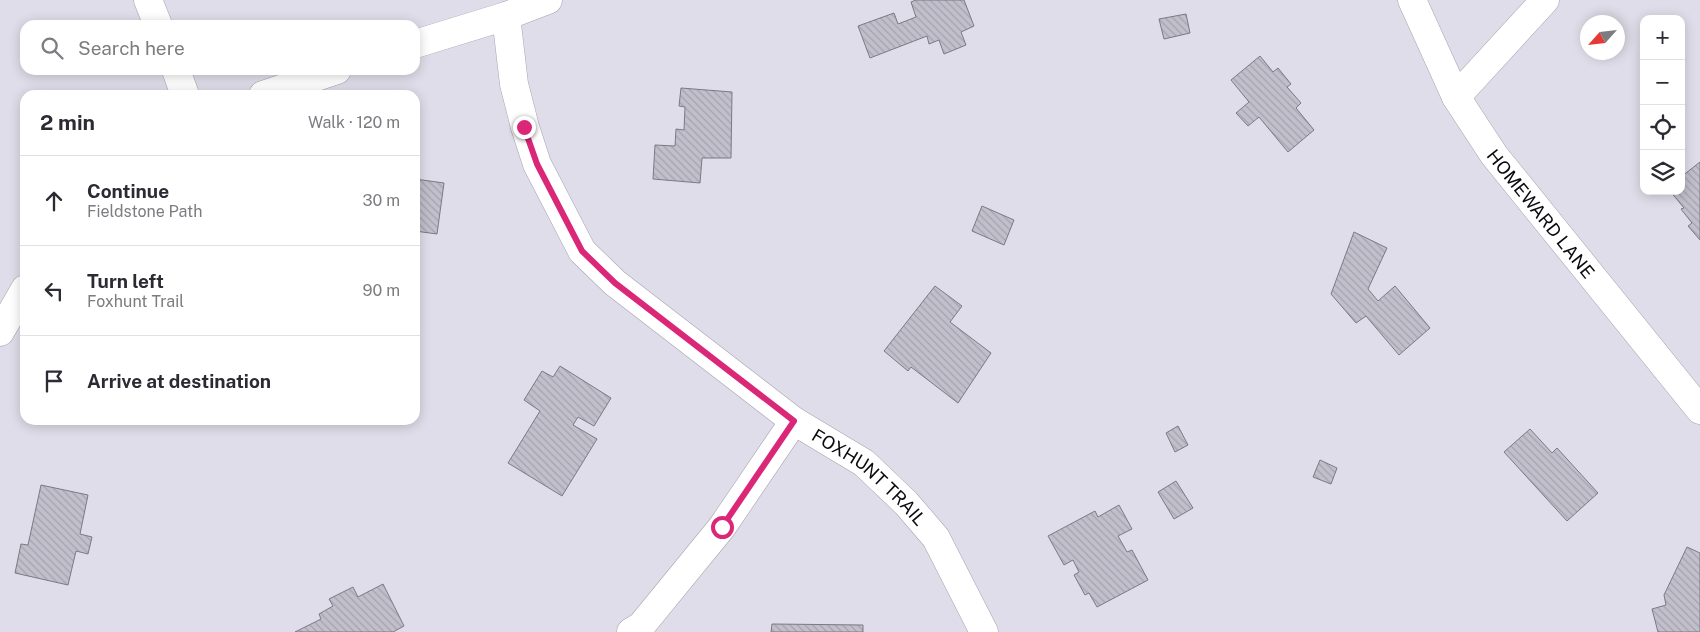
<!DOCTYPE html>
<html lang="en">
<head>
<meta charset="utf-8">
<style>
	body { margin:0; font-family:"Public Sans",sans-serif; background:#f2f2f3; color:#2b2b33 }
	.controls { position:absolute; right:15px; top:15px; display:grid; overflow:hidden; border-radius:10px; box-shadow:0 2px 12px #0003 }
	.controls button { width:45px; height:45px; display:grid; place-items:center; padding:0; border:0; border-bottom:1px solid #e1e1e2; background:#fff; color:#2b2b33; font:25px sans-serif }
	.compass { position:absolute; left:1580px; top:15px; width:45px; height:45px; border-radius:50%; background:#fff; box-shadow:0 2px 12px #0003; rotate:243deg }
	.stop { position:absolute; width:15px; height:15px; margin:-11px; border:4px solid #db2777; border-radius:50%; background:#fff }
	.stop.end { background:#db2777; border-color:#fff; box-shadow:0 1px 5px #0008 }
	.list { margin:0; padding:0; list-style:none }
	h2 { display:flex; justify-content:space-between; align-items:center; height:65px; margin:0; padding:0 20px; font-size:21px }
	h2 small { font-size:16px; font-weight:400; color:#7c7c81 }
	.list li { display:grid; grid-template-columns:32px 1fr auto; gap:15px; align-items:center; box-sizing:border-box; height:90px; padding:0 20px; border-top:1px solid #e1e1e2 }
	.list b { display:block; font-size:19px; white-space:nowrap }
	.list p { margin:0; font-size:16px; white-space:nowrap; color:#7c7c81 }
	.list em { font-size:16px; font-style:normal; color:#7c7c81 }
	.icon { flex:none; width:28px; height:28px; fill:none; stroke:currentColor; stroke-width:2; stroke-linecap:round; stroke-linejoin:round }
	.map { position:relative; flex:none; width:1700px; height:632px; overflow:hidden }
	.search { position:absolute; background:#fff; box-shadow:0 2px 12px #0003; left:20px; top:20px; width:400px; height:55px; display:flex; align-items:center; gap:12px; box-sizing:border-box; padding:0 18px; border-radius:15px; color:#7c7c81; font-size:19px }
	.panel { position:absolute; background:#fff; box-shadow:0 2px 12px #0003; left:20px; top:90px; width:400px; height:335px; border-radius:15px }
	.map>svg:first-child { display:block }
	.building { fill:url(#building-back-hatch); stroke:#7b7984 }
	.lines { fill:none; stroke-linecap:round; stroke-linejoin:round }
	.minor-casing { stroke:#a5a4af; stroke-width:29 }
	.minor { stroke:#fff; stroke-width:28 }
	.route { stroke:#db2777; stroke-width:6 }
	.labels { text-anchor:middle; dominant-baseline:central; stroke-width:4; stroke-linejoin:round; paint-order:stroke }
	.street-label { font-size:18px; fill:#0b0b0f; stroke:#eceaf6 }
</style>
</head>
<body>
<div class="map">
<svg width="1700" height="632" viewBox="0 0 1700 632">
	<defs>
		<pattern id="building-back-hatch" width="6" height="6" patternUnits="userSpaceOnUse" patternTransform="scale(1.25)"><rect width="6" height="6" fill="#c1bfcb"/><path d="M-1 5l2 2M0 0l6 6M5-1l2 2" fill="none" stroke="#a4a3ad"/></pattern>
	</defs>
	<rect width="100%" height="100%" fill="#dedde9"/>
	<g class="building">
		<path d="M916 0H964L974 26 961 32 966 45 944 54 939 40 929 44 927 36 870 58 858 26 894 13 898 24 916 17 911 2Z"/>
		<path d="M1186 14 1190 33 1164 39 1159 19Z"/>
		<path d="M1260 56 1273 72 1278 68 1291 84 1287 87 1301 103 1296 108 1314 130 1288 152 1259 117 1248 126 1236 113 1249 102 1231 80Z"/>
		<path d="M681 88 732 92 731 158H702L700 183 653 179 655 145 675 146 676 129 684 130 685 107 679 106Z"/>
		<path d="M1700 162V240L1688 226 1692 223 1681 209 1684 208 1670 191H1681V177Z"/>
		<path d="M415 179 444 183 437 234 415 231Z"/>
		<path d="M982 206 1014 220 1004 245 972 231Z"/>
		<path d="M1354 232 1387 248 1368 289 1378 301 1395 286 1430 328 1399 355 1366 316 1356 323 1331 294Z"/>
		<path d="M935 286 962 306 950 322 991 353 958 403 911 367 908 371 884 351Z"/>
		<path d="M560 366 611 398 594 426 578 417 573 425 597 439 562 496 508 463 540 411 524 400 542 371 553 377Z"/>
		<path d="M1178 426 1188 445 1175 452 1166 433Z"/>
		<path d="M1530 429 1552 453 1557 448 1598 493 1567 521 1504 452Z"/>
		<path d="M1320 460 1337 468 1331 484 1313 477Z"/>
		<path d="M1176 481 1193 508 1174 519 1158 492Z"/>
		<path d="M41 485 88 495 80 534 92 537 88 554 76 551 68 585 15 573 21 544 28 545Z"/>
		<path d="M1119 505 1132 529 1118 536 1127 552 1132 550 1148 580 1097 607 1089 593 1085 595 1074 575 1079 572 1073 560 1064 565 1048 536 1095 511 1098 517Z"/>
		<path d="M1687 547 1700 553V632H1658L1652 609 1666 605 1664 595Z"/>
		<path d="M383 584 404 626 393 632H295L321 619 319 614 333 606 329 599 353 587 358 597Z"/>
		<path d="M772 624 863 625V632H771Z"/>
	</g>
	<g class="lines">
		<defs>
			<g id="minor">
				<path d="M148 0 158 25"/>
				<path id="s1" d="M1412 0 1456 97 1494 155 1700 410"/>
				<path id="s2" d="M506 16 514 84 525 127 537 164 582 251 615 283 794 421 864 463 906 503 936 538 984 632"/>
				<path d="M415 44 506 16 548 0"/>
				<path d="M176 70 185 95"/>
				<path d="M263 95 337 70"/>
				<path d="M1456 97 1545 0"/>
				<path d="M0 332 25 289"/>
				<path d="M631 632 641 626 722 527 794 421"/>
			</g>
		</defs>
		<use href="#minor" class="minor-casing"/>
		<use href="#minor" class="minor"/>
	</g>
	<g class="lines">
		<path class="route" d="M524 127 537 164 582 251 615 283 794 421 722 527"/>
	</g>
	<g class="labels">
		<g class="street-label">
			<text stroke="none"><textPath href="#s1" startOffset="251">HOMEWARD LANE</textPath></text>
			<text stroke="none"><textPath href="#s2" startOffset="616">FOXHUNT TRAIL</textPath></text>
		</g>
	</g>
</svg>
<div class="controls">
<button>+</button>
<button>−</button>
<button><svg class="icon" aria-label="locate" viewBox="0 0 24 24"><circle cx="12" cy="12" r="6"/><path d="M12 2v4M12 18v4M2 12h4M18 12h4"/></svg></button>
<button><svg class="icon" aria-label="layers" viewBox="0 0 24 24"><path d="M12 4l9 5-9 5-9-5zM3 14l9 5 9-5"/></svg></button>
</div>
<svg class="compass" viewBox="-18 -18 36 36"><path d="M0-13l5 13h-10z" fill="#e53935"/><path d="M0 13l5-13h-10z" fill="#7c7c81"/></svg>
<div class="stop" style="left:722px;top:527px"></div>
<div class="stop end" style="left:524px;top:127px"></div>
<div class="search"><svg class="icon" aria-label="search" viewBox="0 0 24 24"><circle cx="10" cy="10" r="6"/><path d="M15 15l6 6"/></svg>Search here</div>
<section class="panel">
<h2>2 min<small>Walk · 120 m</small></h2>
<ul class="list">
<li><svg class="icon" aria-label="ahead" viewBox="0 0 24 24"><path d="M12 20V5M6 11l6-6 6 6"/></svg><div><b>Continue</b><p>Fieldstone Path</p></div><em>30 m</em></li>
<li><svg class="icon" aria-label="left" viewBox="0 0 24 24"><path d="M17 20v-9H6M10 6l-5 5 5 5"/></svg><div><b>Turn left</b><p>Foxhunt Trail</p></div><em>90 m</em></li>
<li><svg class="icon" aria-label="arrive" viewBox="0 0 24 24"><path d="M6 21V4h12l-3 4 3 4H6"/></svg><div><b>Arrive at destination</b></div></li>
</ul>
</section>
</div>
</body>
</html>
